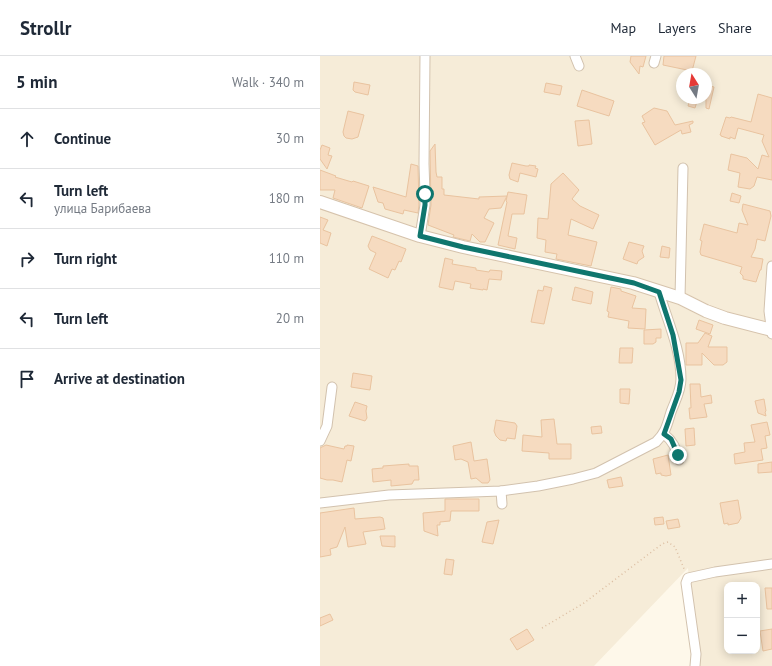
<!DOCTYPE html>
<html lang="en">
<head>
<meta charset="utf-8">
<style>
	body { margin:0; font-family:"PT Sans",sans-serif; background:#f6f6f7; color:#1f2937 }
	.controls { position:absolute; right:12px; bottom:12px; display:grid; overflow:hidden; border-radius:8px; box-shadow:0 2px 10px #0003 }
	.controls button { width:36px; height:36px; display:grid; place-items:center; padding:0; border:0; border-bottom:1px solid #e0e1e3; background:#fff; color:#1f2937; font:20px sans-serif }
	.compass { position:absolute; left:356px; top:12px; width:36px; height:36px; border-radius:50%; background:#fff; box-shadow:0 2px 10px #0003; rotate:349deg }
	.stop { position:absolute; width:12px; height:12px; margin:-9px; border:3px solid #0f766e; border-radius:50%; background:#fff }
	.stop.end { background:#0f766e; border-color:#fff; box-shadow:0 1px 4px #0008 }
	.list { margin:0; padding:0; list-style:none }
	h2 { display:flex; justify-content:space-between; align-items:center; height:52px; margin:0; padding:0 16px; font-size:17px }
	h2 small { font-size:13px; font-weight:400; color:#747a83 }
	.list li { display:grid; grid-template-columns:26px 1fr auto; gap:12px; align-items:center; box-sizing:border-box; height:60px; padding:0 16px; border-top:1px solid #e0e1e3 }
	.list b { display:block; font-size:15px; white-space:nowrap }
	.list p { margin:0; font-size:13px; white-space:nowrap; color:#747a83 }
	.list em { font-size:13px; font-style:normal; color:#747a83 }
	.icon { flex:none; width:22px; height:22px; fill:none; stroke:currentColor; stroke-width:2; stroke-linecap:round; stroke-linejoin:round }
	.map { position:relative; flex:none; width:452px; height:610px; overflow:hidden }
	header { display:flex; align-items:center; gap:24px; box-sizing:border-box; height:56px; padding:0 20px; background:#fff; border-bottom:1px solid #e0e1e3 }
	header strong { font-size:19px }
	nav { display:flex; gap:22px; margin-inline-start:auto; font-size:14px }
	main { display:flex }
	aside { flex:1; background:#fff }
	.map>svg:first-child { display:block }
	.residential { fill:#f6ecd8; fill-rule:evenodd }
	.building { fill:#f6dbc0; stroke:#e9c39f }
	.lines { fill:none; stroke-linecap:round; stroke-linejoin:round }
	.street-casing { stroke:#d2c2ae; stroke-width:11 }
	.secondary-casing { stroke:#d6c3ac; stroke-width:14 }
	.path { stroke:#dcbea2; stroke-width:1.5; stroke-dasharray:1 3; stroke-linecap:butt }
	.street { stroke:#fff; stroke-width:9 }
	.secondary { stroke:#fff; stroke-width:12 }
	.route { stroke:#0f766e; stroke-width:5 }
</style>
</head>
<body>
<header>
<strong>Strollr</strong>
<nav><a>Map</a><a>Layers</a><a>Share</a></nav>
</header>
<main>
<aside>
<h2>5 min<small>Walk · 340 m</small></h2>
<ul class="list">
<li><svg class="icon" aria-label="ahead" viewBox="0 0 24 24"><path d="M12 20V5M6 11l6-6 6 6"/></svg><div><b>Continue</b></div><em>30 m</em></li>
<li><svg class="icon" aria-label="left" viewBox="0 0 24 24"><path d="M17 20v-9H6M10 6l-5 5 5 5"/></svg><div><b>Turn left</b><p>улица Барибаева</p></div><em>180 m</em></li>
<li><svg class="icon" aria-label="right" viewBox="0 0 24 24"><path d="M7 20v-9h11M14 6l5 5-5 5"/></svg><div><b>Turn right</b></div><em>110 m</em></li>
<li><svg class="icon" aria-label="left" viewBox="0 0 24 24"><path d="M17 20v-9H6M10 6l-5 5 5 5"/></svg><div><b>Turn left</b></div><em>20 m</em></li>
<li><svg class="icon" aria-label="arrive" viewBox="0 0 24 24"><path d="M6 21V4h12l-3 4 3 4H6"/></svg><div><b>Arrive at destination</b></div></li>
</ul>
</aside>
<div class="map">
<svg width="452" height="610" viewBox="0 0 452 610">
	<rect width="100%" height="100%" fill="#fef8ea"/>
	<path class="residential" d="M0 0H452V610H376L368 512 274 610H0ZM362 18H386V42H362ZM407 529H437V595H407Z"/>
	<g class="building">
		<path d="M311 0H326L323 11 320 10 319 18 310 6Z"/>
		<path d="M344 0H376L372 15 343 9Z"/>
		<path d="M34 26 50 29 48 39 35 36 33 34Z"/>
		<path d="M226 27 242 30 240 39 224 36Z"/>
		<path d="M386 29 394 31 389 53 386 52Z"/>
		<path d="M262 34 294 45 289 60 257 50Z"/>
		<path d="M438 38 452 42V124L437 121 434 130 430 133 418 131 420 117 408 114 411 98 427 102 438 113 442 99 449 101 442 85 444 79 418 72 415 83 410 81V83L401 80V79H400L406 61 410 62 411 61 431 66Z"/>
		<path d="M370 42H378L375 52 368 50Z"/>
		<path d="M334 52 347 55 355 69 373 65V67L369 69 371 76 362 78 361 74 335 89 322 67 325 66 322 60Z"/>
		<path d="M28 55 44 59 38 81 32 83 26 82 24 80 23 76Z"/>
		<path d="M269 64 272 88 258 90 255 65Z"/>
		<path d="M115 88 116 116 117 121H122V133H124V139L159 143V141L187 140 181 152 169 153 164 162 174 167 165 186H160L152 178 150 185 133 181 134 179 108 169 111 149 110 95Z"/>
		<path d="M2 89 10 92 8 99 12 100 7 113 0 103V94Z"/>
		<path d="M192 107 206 110H209V109L216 110 215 112 218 113 216 121 200 117 198 126 190 123 189 119Z"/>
		<path d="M91 108 98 110 99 149 98 157 84 154 83 158 65 153 63 147 58 146 53 131 86 141Z"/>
		<path d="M0 114 16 120 15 121 32 126 33 125 49 130 42 152 13 142 15 134H0Z"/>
		<path d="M243 117 259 134 252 143 260 150 279 159 273 173 251 163 248 179 277 186 271 210 236 203 237 198 225 196 226 184 217 182 218 162 228 163 231 128Z"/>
		<path d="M188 136 207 139 204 158H192L188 180 197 182 195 193 178 189 187 146 186 145Z"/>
		<path d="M412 137 421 140 419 147 410 145Z"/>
		<path d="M423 148 450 155 451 160 445 185 437 183 435 193 431 201 443 203 441 214H440L436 226 423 223V220L420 217 422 211 381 199 380 196 382 185 380 184 384 168 417 177 419 167 428 169 422 154Z"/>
		<path d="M0 161 8 164 3 174 11 177 7 190 0 187Z"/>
		<path d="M52 180 86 193 81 206 79 205 75 214 72 213 68 222 49 213 56 197 50 194 48 190Z"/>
		<path d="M309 186 324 190 322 195 324 201 318 205 317 208 303 203Z"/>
		<path d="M342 190 350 192 349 202 340 201Z"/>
		<path d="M125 202 133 204 132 208 156 212V214L169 216 170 214 182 215 181 224 169 223 167 234 163 233V234L150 232 151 228 135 225 133 234 119 231Z"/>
		<path d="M224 230 232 232 224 268 211 266 218 234 223 235Z"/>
		<path d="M255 231 273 236 271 248 252 244Z"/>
		<path d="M291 231 301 233V235L316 240 312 252 326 253 325 273 308 272 309 265 288 261 289 256 287 255Z"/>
		<path d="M379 264 393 269 390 278 376 273Z"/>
		<path d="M341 273V282H336V286L333 288H324V274Z"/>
		<path d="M385 277 392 280 388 291H407V306L403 309H394L382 297V309H366V287H378Z"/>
		<path d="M300 292H313L312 307H299Z"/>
		<path d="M33 317 52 320 50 334 31 331Z"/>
		<path d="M370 328H380L381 341 391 339 392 347 384 348 387 361 370 363 369 352H371Z"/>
		<path d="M300 333H310L309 348 300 347Z"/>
		<path d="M444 343 446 355 445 356 446 360 438 357 435 345Z"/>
		<path d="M35 346 47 350 46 355 47 362 45 365 29 360Z"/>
		<path d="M234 363 237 388H251V403H229V397L202 395 203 379 222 381 221 364Z"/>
		<path d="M176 364 195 367 197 370 195 383 187 382 186 385 180 384 176 380 174 375Z"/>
		<path d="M447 366 450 379 445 380 447 392 441 393 443 404 415 408 414 398 425 396 424 387 435 386 431 369Z"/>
		<path d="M281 370 282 377 272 378 271 371Z"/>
		<path d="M374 372 375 389 366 390 365 373Z"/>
		<path d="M151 386 154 405 167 403 170 424 168 427H162L156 422 151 423 148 406 141 403 135 404 133 390Z"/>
		<path d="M6 389 24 393 25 390H27V389L34 390 31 405 27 404 22 426 13 424H7L0 422V392Z"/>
		<path d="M348 399 351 419 346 420 341 419V417L336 418 333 403Z"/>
		<path d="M452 406V416L438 417V408Z"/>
		<path d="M89 408V410H98L99 424H94L92 428 71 430V424L53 426 52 413 63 412V410Z"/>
		<path d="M301 421 303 430 289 432 287 424Z"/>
		<path d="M125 443H159V455H131L130 465 120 466V469H117L118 480 104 475 103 457 125 455Z"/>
		<path d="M418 444 421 462 418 467 408 469V467L404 468 400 447Z"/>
		<path d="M34 452 35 463 60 461 63 462 65 473 43 476 46 488 28 491 25 471 17 491 10 493 11 499 0 501V457Z"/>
		<path d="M343 461 344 468 335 469 334 462Z"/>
		<path d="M358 463 360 471 348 473 346 465Z"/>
		<path d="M179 464 173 488 162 486 167 466Z"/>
		<path d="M60 480H75V491L62 490Z"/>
		<path d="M126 503 134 504 132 519 124 518Z"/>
		<path d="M445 532H452V553H447Z"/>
		<path d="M10 558 13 564 0 570V562Z"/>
		<path d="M207 573 214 584 197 594 190 583Z"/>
		<path d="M452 573V593L443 595 440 575Z"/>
	</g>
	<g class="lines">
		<defs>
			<g id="street">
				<path d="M255 0 259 10"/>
				<path d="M334 7 336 0"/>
				<path d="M100 180 105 149V138L104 108 105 0"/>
				<path d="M360 242 363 112"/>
				<path d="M452 278 449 255 452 210"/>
				<path d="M344 378C353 385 357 393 359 404"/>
				<path d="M0 385 7 370 12 331"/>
				<path d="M181 435 182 448"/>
				<path d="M0 447 69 439 181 435 218 430 253 423 276 417 336 386C346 376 347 369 351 356 355 345 361 335 361 323 361 293 347 264 339 236"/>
				<path d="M375 610 376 598 366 527 368 522 395 516 452 508"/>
			</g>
			<path id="secondary" d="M0 146 100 180 143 191 313 227 360 242 386 255 405 262 452 274"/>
		</defs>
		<use href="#street" class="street-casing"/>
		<use href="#secondary" class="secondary-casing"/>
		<path class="path" d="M222 572 264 547 342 488 348 486 355 491 365 515"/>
		<use href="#street" class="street"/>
		<use href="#secondary" class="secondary"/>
	</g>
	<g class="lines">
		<path class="route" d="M105 138V149L100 180 143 191 314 227 339 236 353 279 361 324 359 336 344 378 351 383 358 399"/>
	</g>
</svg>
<div class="controls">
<button>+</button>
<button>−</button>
</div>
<svg class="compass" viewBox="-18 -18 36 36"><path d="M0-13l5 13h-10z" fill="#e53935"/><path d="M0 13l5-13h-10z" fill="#747a83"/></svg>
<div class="stop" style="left:105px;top:138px"></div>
<div class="stop end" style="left:358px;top:399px"></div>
</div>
</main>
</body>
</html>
